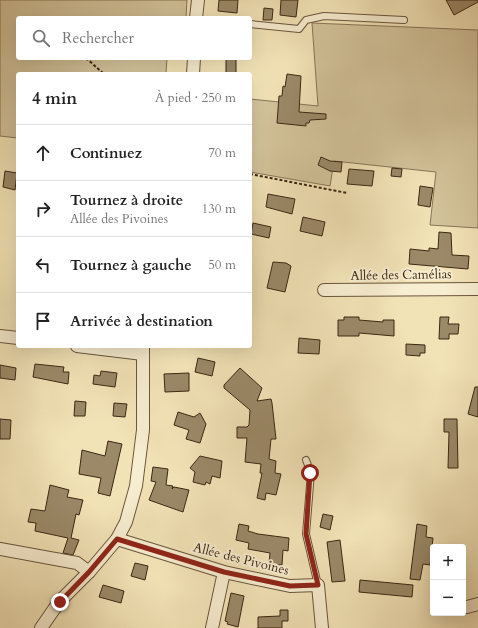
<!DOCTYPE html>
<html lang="fr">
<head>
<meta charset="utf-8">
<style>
	body { margin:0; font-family:Cardo,serif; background:#f2f2f2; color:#222 }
	.controls { position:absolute; right:12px; bottom:12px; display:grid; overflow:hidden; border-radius:4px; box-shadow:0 4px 16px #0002 }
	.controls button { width:36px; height:36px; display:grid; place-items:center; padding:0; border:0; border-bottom:1px solid #e0e0e0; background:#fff; color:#222; font:20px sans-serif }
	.stop { position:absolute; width:12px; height:12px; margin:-9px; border:3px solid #8f2418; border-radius:50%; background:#fff }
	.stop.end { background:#8f2418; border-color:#fff; box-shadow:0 1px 4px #0008 }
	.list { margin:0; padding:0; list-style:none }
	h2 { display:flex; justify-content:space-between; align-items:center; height:52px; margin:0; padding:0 16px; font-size:17px }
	h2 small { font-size:13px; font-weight:400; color:#767676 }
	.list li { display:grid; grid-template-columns:26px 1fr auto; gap:12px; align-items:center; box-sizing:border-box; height:56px; padding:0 16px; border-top:1px solid #e0e0e0 }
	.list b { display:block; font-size:15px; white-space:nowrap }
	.list p { margin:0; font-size:13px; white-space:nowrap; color:#767676 }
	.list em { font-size:13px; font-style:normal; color:#767676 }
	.icon { flex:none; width:22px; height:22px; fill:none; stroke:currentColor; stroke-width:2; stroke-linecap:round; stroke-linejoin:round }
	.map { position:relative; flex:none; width:478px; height:628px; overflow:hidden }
	.search { position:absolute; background:#fff; box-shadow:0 4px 16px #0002; left:16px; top:16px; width:236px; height:44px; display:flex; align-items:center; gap:10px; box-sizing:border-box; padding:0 14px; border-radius:4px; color:#767676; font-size:15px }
	.panel { position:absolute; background:#fff; box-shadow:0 4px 16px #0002; left:16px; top:72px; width:236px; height:276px; border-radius:4px }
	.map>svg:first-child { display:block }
	.green { fill:#d3c39b; stroke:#887557 }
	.building { fill:#9b8968; stroke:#3c2713 }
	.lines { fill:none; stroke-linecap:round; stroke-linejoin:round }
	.service-casing { stroke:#6a563c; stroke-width:8 }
	.minor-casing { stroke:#6a563c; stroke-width:14 }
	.path { stroke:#3c2713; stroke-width:2; stroke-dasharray:3 2; stroke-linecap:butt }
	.service { stroke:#f7edd0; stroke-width:6 }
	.minor { stroke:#f7edd0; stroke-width:12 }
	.route { stroke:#8f2418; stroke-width:5 }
	.labels { text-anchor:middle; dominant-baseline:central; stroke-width:4; stroke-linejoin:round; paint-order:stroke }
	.street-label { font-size:13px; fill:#3c2713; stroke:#f7edd0 }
</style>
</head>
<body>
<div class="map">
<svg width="478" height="628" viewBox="0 0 478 628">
	<rect width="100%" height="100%" fill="#f2e3b7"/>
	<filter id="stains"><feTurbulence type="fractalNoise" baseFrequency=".005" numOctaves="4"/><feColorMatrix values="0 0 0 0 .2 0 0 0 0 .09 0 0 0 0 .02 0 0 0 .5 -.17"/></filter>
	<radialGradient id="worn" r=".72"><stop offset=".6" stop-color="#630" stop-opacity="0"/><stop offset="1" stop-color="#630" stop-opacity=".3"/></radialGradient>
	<g class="green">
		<path d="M0 0H187L186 18H18V58H167L166 74H18V138L0 136Z"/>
		<path d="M312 23 478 30V228L430 225 436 172 334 161 330 186 250 172V99L318 106Z"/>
	</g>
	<g class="building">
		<path d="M219 0H238L237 13 218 11Z"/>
		<path d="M281 0H298L296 17 280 15Z"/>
		<path d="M446 0H478V2L454 15Z"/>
		<path d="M264 8 273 9 272 20H263Z"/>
		<rect x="226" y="58" width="10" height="16"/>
		<path d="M287 74 301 76 299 112 326 114V119L310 120 309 123H306V126L277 123 279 96H282L283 86 285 87Z"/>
		<path d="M321 157 330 161 342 162 341 172 330 171 318 165Z"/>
		<path d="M392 168 402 169 401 177 391 176Z"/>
		<path d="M349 169 374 171 372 186 347 184Z"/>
		<path d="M5 171 17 173 15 190 3 187Z"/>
		<path d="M420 186 433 188 430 207 418 205Z"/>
		<path d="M268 194 295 199 292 214 266 207Z"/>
		<path d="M303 217 325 222 322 236 300 231Z"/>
		<path d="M253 223 271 227 269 238 251 234Z"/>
		<path d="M439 232 451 233 452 255 469 256 468 269 409 264 410 249 429 251V248L438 249Z"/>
		<path d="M273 262 286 263 291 266 285 292 267 288Z"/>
		<path d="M344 317H359V320L383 322V320H394V336L359 333V336H338V320H344Z"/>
		<path d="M440 317H449L448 324H459L458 334H449V339H439Z"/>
		<path d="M299 338 320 340 319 354 298 353Z"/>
		<path d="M406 344 425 345V353H420V356L406 355Z"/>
		<path d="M198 358 215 362 212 376 195 372Z"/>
		<path d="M35 364 64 367 63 372H69L68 384 33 377Z"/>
		<path d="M0 365 16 368 15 380 0 378Z"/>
		<path d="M240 368 262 388 257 401 271 399 272 403 276 439H271L269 459 276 461 275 473 281 474 276 495 266 493 265 500 257 498 262 473H260L261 464 245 462 247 438H237V427H247L249 425 250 410 224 388V385Z"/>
		<path d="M101 371 117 373 115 387 93 384 94 375 100 376Z"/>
		<path d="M189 373V391L165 392 164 374Z"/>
		<path d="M475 387H478V417L468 414Z"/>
		<path d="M75 401 86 402 85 416H74Z"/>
		<path d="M114 403 127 404 125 417 113 416Z"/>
		<path d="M178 412 194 417 200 413 206 424 200 443 186 439 189 430 174 425Z"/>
		<path d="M0 419 11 420 10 439H0Z"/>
		<path d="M444 419H457L458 468H448L449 432H444Z"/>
		<path d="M108 441 122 444 110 496 98 493 101 478 79 474 82 450 105 456Z"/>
		<path d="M200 456 222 461 220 478 212 476 210 484 206 482 205 485 193 482 195 472 190 468Z"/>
		<path d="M153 467 168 469 166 485 173 486 172 489 174 487 189 490 183 512 149 500 156 482 151 481Z"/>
		<path d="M50 485 69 490 67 497 83 500 79 515 76 514 71 538 79 540 73 555 63 553 68 538 35 531 36 523 28 522 31 509 45 511Z"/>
		<path d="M323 514 333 516 330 530 320 527Z"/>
		<path d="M239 524 249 526 248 531 258 534 289 538 288 551 283 550 282 565 269 564 270 553 248 549 249 543 236 540Z"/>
		<path d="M417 524 427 526 426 537 433 538 430 565 423 564 420 580 410 579Z"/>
		<path d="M340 540 345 581 332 582 327 542Z"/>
		<path d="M135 563 148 566 145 580 131 576Z"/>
		<path d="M360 580 413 585 412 597 359 592Z"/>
		<path d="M103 585 124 591 121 603 99 597Z"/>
		<path d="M231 593 244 596 238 627 227 624 228 622 225 621Z"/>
		<path d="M280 610H288V621H282V628H258V617L280 616Z"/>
	</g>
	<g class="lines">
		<defs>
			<g id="service">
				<path d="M250 24 299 29 306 20 324 16 404 20"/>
				<path d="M306 460 311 473 306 534 318 585"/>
			</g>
			<g id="minor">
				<path d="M196 18 198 0"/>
				<path d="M193 74 194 58"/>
				<path d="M324 290 478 289"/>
				<path d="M0 336 18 338"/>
				<path d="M77 346 143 354"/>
				<path d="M117 539 224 572 290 586 318 585 322 628"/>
				<path d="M0 549 77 563 89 572"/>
				<path d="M467 607 478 604"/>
				<path d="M41 628 59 602 89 572 117 539 126 522 136 486 143 430V346"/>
				<path d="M212 628 224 572"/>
			</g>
		</defs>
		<use href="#service" class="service-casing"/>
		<use href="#minor" class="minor-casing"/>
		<g class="path">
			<path d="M86 58 104 74"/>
			<path d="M250 174 347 193"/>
		</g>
		<use href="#service" class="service"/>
		<use href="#minor" class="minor"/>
	</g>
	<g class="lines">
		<path class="route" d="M60 602 89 572 117 539 224 572 290 586 318 585 306 534 310 473"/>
	</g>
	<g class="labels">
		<g class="street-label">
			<text transform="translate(401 275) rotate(-1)">Allée des Camélias</text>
			<text transform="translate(241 559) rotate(14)">Allée des Pivoines</text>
		</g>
	</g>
	<rect width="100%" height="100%" filter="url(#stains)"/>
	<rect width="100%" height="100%" fill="url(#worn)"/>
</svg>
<div class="controls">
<button>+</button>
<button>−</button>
</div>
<div class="stop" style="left:310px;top:473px"></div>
<div class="stop end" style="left:60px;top:602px"></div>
<div class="search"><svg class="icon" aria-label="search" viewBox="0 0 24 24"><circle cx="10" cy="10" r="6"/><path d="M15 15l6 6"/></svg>Rechercher</div>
<section class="panel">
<h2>4 min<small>À pied · 250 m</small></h2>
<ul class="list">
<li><svg class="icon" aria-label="ahead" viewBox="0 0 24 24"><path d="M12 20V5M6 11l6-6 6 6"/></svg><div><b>Continuez</b></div><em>70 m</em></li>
<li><svg class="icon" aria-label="right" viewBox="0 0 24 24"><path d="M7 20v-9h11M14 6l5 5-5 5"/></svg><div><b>Tournez à droite</b><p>Allée des Pivoines</p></div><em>130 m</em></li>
<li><svg class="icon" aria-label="left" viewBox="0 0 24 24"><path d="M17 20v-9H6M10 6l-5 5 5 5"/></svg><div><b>Tournez à gauche</b></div><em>50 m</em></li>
<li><svg class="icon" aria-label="arrive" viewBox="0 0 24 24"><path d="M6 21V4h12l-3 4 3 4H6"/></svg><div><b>Arrivée à destination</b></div></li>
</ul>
</section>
</div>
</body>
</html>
